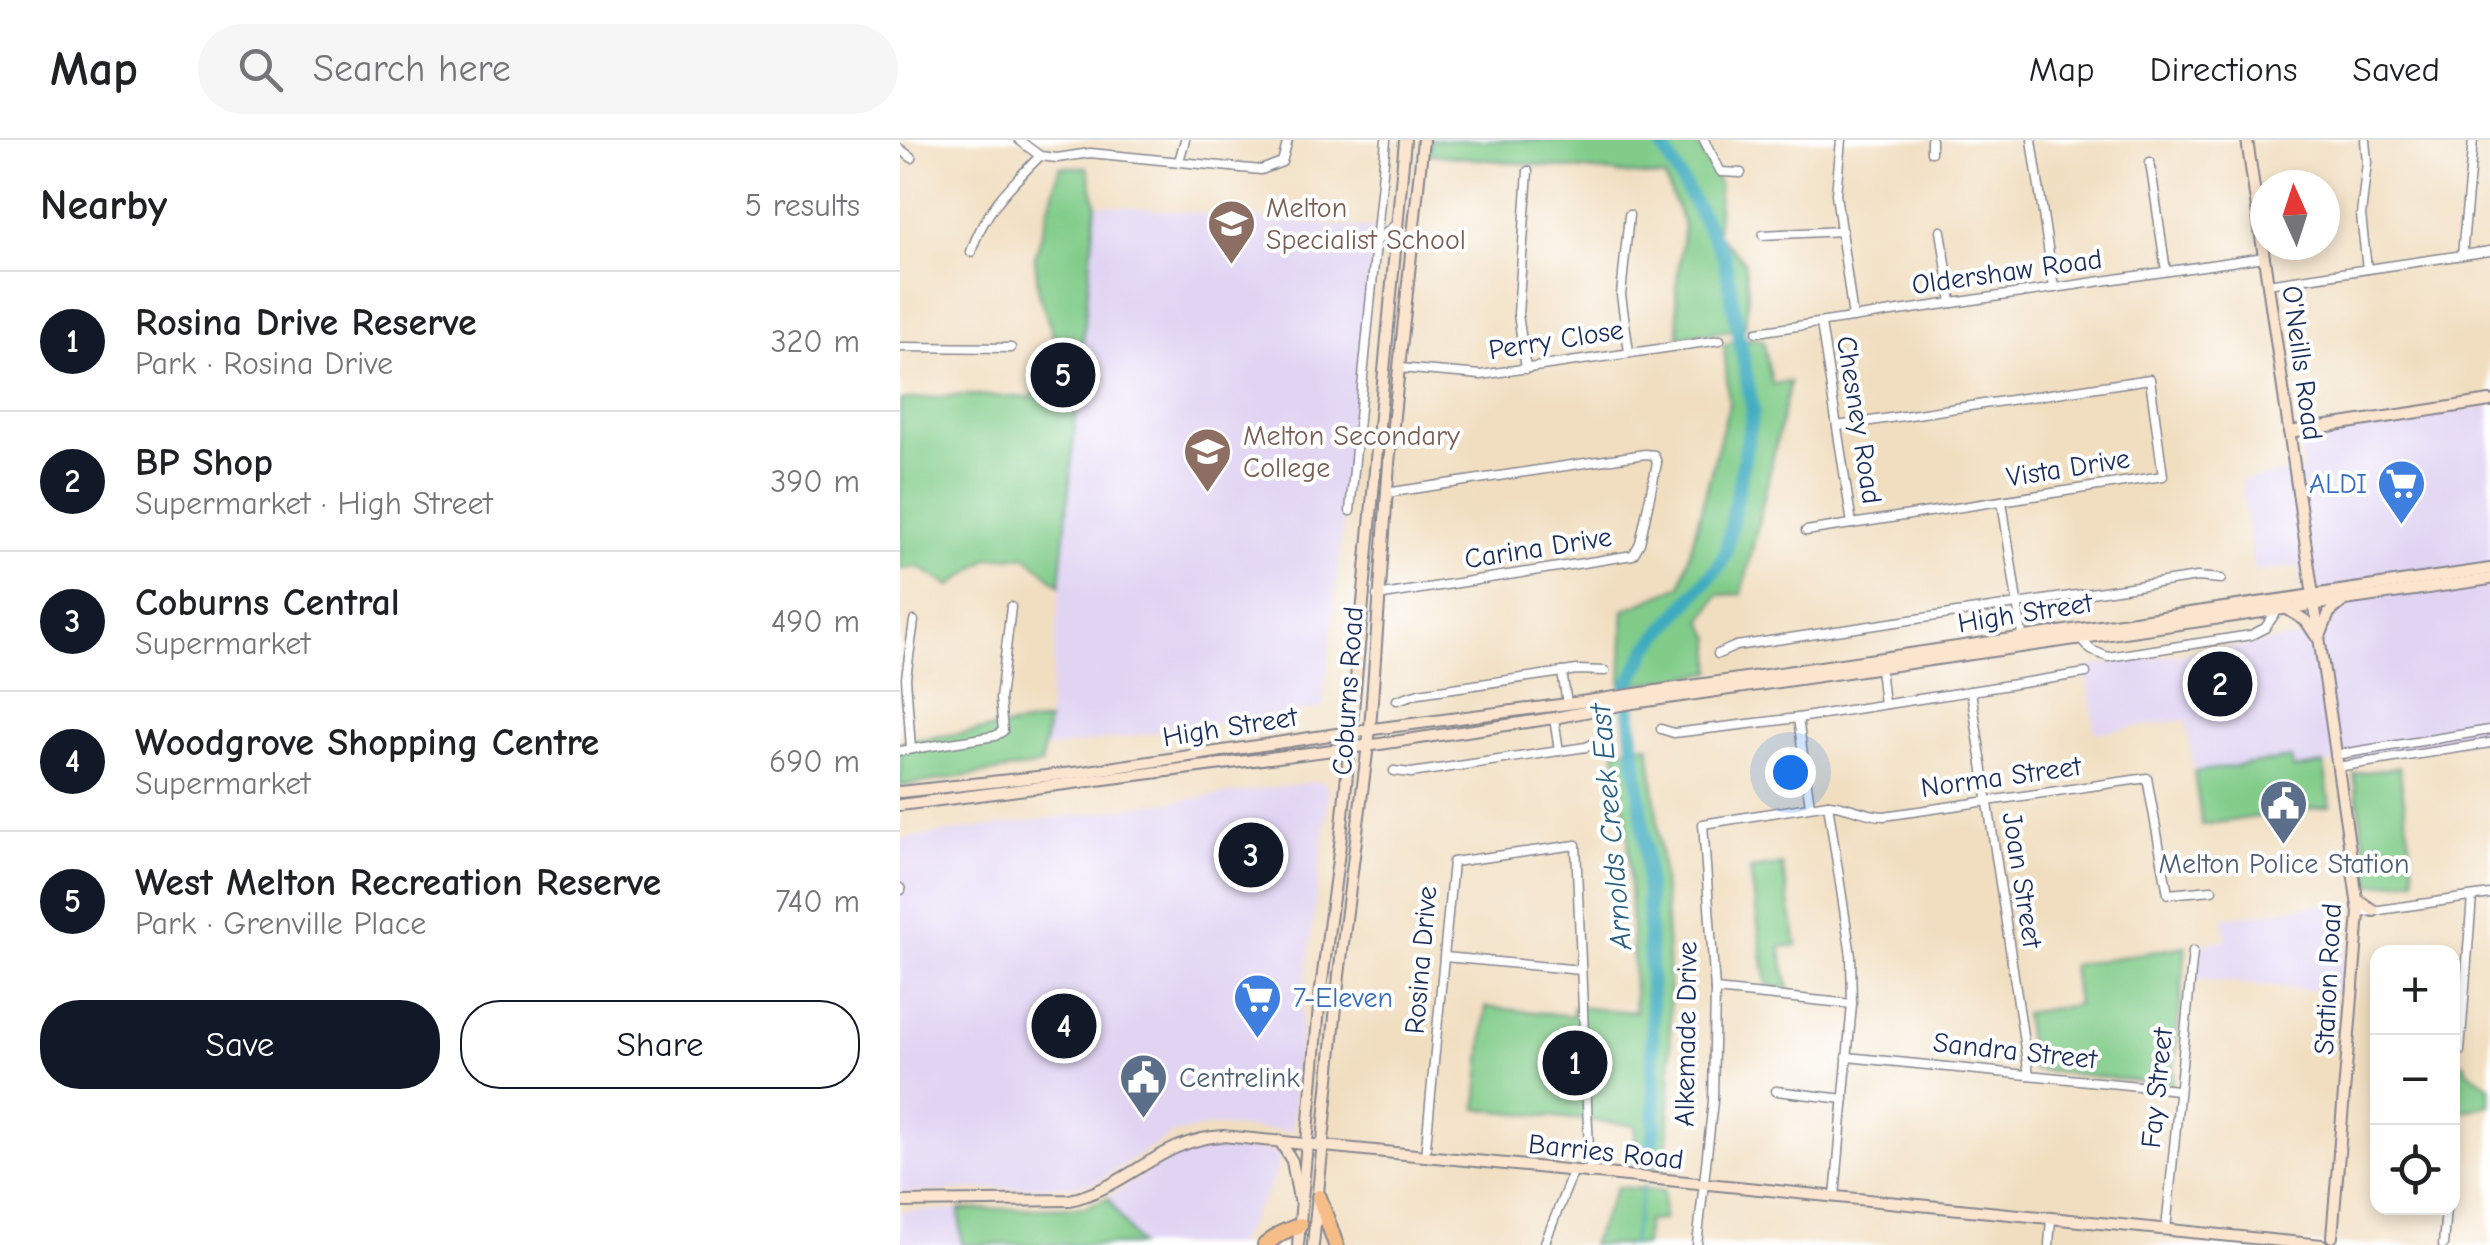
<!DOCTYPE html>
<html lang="en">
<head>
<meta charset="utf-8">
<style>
	body { margin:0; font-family:"Comic Neue",sans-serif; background:#f6f6f6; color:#202124 }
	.controls { position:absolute; right:30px; bottom:30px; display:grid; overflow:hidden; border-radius:20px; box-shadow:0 5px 15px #0003 }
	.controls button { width:90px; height:90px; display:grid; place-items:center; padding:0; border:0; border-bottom:2px solid #e0e0e0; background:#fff; color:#202124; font:50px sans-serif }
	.compass { position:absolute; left:1350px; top:30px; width:90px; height:90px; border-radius:50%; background:#fff; box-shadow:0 5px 15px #0003; rotate:357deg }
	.you { position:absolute; left:890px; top:632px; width:35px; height:35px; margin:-25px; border:8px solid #fff; border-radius:50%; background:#1a73e8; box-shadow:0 0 0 15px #1a73e833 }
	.badge { display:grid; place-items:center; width:65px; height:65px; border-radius:50%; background:#111827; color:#fff; font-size:32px; font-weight:700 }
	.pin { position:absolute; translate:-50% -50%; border:5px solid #fff; box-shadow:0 2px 10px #0006 }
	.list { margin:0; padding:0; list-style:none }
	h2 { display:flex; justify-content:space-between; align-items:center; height:130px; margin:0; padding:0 40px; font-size:42px }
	h2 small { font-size:32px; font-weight:400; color:#757577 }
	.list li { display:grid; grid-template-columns:65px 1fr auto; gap:30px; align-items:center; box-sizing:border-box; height:140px; padding:0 40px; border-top:2px solid #e0e0e0 }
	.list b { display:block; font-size:38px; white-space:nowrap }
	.list p { margin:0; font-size:32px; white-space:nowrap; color:#757577 }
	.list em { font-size:32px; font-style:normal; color:#757577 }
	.actions { display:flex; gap:20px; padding:30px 40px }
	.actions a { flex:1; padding:22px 0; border:2px solid #111827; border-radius:40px; text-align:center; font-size:35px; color:#111827 }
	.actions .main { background:#111827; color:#fff }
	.icon { flex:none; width:55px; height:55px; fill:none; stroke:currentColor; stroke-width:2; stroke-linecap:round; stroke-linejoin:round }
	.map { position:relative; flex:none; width:1590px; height:1105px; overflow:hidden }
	header { display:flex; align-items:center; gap:60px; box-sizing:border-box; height:140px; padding:0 50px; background:#fff; border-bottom:2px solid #e0e0e0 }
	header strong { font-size:48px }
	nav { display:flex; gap:55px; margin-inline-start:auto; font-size:35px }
	.search { width:700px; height:90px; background:#f6f6f6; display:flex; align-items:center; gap:25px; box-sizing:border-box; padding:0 35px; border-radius:55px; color:#757577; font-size:38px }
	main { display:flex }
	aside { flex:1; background:#fff }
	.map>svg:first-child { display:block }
	.built { fill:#e1d4f3 }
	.green { fill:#81cc89; stroke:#4e7e74; stroke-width:2.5 }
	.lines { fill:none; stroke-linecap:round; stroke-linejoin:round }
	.stream { stroke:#3eabbe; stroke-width:2.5 }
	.river { stroke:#3eabbe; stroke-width:14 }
	.street-casing { stroke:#86868f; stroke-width:11 }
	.secondary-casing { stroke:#86868f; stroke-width:14 }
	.highway-casing { stroke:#86868f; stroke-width:18 }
	.street { stroke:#fff; stroke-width:8 }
	.secondary { stroke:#fce5cf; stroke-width:10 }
	.highway { stroke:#f7bd88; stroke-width:14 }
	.labels { text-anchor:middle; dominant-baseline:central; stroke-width:8; stroke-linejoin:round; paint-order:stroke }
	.education-label { font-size:28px; fill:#785e54; stroke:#fff; text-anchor:start }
	.street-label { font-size:28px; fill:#1b2f5e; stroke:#fff }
	.shop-label { font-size:28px; fill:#366cbe; stroke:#fff; text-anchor:end }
	.service-label { font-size:28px; fill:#4e5e75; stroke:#fff }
	.water-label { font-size:30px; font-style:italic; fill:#296184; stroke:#fff }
</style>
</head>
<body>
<header>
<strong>Map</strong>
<div class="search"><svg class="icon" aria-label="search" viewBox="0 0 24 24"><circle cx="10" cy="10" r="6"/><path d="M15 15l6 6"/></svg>Search here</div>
<nav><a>Map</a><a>Directions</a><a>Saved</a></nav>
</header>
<main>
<aside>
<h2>Nearby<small>5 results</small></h2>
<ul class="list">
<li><span class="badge">1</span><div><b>Rosina Drive Reserve</b><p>Park · Rosina Drive</p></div><em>320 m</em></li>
<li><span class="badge">2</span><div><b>BP Shop</b><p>Supermarket · High Street</p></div><em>390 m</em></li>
<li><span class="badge">3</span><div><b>Coburns Central</b><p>Supermarket</p></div><em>490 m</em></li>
<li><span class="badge">4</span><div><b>Woodgrove Shopping Centre</b><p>Supermarket</p></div><em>690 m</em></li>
<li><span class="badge">5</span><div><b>West Melton Recreation Reserve</b><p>Park · Grenville Place</p></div><em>740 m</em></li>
</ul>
<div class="actions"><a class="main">Save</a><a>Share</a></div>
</aside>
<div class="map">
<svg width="1590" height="1105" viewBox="0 0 1590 1105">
	<rect width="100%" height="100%" fill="#fff"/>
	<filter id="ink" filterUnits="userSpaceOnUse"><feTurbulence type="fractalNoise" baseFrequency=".01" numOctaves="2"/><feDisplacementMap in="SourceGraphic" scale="20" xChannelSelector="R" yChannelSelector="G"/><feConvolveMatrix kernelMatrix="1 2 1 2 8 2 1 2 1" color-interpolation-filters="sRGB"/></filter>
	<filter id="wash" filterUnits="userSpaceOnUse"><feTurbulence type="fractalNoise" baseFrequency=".0048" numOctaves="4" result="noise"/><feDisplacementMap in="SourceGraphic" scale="40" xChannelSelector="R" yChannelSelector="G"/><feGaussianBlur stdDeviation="2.25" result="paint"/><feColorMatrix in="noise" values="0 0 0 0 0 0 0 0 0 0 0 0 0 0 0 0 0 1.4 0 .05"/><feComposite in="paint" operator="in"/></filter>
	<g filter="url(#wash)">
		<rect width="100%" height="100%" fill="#f1dec0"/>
		<g class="built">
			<path d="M196 64 475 89 423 568 145 609Z"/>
			<path d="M1590 266V598L1393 629 1391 618 1294 632 1286 580 1195 593 1186 527 1405 497 1399 426 1354 432 1341 340 1403 330 1400 303 1405 297 1438 288Z"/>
			<path d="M413 642H423L428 650 427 670 403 861 392 991 310 986 273 994 196 1042 180 1045 0 1053V699Z"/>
			<path d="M1444 761 1447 782 1440 853 1297 839 1301 804 1326 800 1323 778Z"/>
			<path d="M309 1006 376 1012 380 1017 373 1041 336 1105H239L208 1058 281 1010Z"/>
			<path d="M59 1070 62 1105H0V1071Z"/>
		</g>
		<g class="green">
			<path d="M530 0H795L819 44 817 94 844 121 848 150 845 188 779 197 776 150 784 86 765 38 529 14Z"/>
			<path d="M160 27H187L196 64 160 445 126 416 89 418 51 446 18 427 0 429V260L67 255 131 258 160 214 139 155 135 118Z"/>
			<path d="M855 198 863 200 872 244 890 242 842 454 818 455 802 481 812 498V532L721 547 724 470 781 446 829 264 824 204Z"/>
			<path d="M148 581 141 625 0 646V602Z"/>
			<path d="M749 605C766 741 777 891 766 1028L733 1024 736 985 577 969 586 867 673 876V867L735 872 728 693 715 610Z"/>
			<path d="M1391 618 1393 629 1424 624 1430 666 1302 685 1294 632Z"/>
			<path d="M1499 627 1515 739 1471 745 1454 634Z"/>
			<path d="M882 725 897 805 880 807 889 849 867 845 850 729Z"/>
			<path d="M1286 806 1272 945 1132 929 1124 873 1177 865 1172 825Z"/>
			<path d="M1552 924H1565L1566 930 1590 947V965L1553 974Z"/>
			<path d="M717 1047 764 1051 763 1080 747 1081 744 1105H691Z"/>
			<path d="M208 1058 239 1105H62L59 1070 184 1067Z"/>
		</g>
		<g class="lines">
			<g class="stream">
				<path d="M761 3 767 0"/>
				<path d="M746 1032 748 1025"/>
				<path d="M731 1105 744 1045"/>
			</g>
			<g class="river">
				<path d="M752 884 746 709 727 548 748 508 819 426 826 412 853 271 824 116 759 0"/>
				<path d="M748 1025 755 985 752 892"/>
			</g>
		</g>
	</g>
	<g filter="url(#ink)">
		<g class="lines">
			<defs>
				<g id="street">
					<path d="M119 0 140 16 157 18 190 13 361 30 382 22 388 0"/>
					<path d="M804 0 821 32 841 33"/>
					<path d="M941 0 936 54 953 178"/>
					<path d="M1031 0V12"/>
					<path d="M1132 0 1154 148"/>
					<path d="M1465 0 1467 22 1461 75 1467 129"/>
					<path d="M0 9 12 18"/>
					<path d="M279 21 285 0"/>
					<path d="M1250 22 1266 131"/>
					<path d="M729 75 721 155 729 212"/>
					<path d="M1041 91 1052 163"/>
					<path d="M863 95 942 91"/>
					<path d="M476 102 496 84"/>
					<path d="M71 112C84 71 110 46 140 16"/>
					<path d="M1562 115 1573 0"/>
					<path d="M1367 144 1590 111"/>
					<path d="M921 184 952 384"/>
					<path d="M857 192 1364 117"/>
					<path d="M0 207 111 208"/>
					<path d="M499 228 581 235 820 200"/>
					<path d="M626 229 618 174 628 31"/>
					<path d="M1102 361 1122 495"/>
					<path d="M450 371 486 0"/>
					<path d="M906 391 1263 336 1250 239 937 286"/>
					<path d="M477 456 733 415 740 403 757 323 754 315 745 314 486 353"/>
					<path d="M1181 499 1191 510 1208 517 1351 495 1365 488 1377 471"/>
					<path d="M818 514 836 506 1297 437 1321 439"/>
					<path d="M980 528 984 564"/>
					<path d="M662 532 667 564"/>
					<path d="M1071 551 1129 935"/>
					<path d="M497 560 519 553 677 530 705 531"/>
					<path d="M654 578 659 611"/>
					<path d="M898 578 910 666"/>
					<path d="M761 589 774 593 898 578 1186 533"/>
					<path d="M11 609 6 538 14 481"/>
					<path d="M0 611 95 596 103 591 100 559 111 467"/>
					<path d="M1435 615 1590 590"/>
					<path d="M1437 627 1590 603"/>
					<path d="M494 631 511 633 686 607 705 598"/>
					<path d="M928 664 951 816 952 864 935 1057"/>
					<path d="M0 748 1 750"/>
					<path d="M1459 773 1590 754"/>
					<path d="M545 817 681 830"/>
					<path d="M815 850 952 864"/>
					<path d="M1560 911 1572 757"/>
					<path d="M947 917 1278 950"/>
					<path d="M876 951 944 959"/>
					<path d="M1552 982 1553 981"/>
					<path d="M525 1017 553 722 676 705 690 1034"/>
					<path d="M1266 1090 1293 811"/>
					<path d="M644 1105 673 1032"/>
					<path d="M797 1105 813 961 815 850 803 684 928 664C948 665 965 676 984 676L1247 638 1268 754 1312 750"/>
					<path d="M1149 1105 1151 1078"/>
					<path d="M1543 1105 1546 1068"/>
				</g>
				<g id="secondary">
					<path d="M1347 0 1459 773 1432 1097"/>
					<path d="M1389 292 1590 261"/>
					<path d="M1389 470 1406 481 1416 496"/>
					<path d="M1421 494 1429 473 1441 463"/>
					<path d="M0 652 182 632 450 592 667 564 1590 429"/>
					<path d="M0 665 480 604 654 578 726 564 1590 439"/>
					<path d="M1457 759 1474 771"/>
					<path d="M380 1001 392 1021 399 1059"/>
					<path d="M0 1062 170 1060C228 1047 261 999 323 996L1422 1105"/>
					<path d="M398 1105 420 856 441 697 459 507 505 0"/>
					<path d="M413 1105 439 835 470 589 489 323 523 0"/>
				</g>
				<g id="highway">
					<path d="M419 1057 436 1105"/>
					<path d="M365 1105 381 1093 400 1085"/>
				</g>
			</defs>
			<use href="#street" class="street-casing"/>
			<use href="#secondary" class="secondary-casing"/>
			<use href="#highway" class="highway-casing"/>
			<use href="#street" class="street"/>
			<use href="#secondary" class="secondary"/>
			<use href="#highway" class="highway"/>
		</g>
	</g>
	<defs>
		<symbol id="school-pin" viewBox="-11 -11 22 30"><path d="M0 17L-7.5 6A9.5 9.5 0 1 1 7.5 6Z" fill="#8d6e63" stroke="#fff"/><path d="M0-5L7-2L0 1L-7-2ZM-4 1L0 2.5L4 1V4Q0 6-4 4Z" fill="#fff"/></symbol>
		<symbol id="supermarket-pin" viewBox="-11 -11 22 30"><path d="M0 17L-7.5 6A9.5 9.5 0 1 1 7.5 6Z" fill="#3f7fe0" stroke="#fff"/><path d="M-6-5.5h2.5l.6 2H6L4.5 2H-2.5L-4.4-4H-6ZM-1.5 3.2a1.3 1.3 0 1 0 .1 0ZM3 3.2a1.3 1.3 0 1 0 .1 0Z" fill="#fff"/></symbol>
		<symbol id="civic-pin" viewBox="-11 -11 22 30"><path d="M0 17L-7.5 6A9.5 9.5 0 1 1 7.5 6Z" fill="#5c6f8a" stroke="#fff"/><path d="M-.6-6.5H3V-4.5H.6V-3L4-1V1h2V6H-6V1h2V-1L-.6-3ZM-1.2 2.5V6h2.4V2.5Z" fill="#fff"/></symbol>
	</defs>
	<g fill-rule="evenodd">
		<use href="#school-pin" x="304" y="56" width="55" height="75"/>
		<use href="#school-pin" x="280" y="284" width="55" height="75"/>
		<use href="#supermarket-pin" x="1474" y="316" width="55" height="75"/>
		<use href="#civic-pin" x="1356" y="636" width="55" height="75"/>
		<use href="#supermarket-pin" x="330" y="830" width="55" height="75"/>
		<use href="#civic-pin" x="216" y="910" width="55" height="75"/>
	</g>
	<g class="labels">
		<g class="education-label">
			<text x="366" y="68">Melton<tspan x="366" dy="32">Specialist School</tspan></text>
			<text x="343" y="296">Melton Secondary<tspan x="343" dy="32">College</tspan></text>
		</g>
		<g class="street-label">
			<text transform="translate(1107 132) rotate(-8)">Oldershaw Road</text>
			<text transform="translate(656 200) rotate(-9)">Perry Close</text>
			<text transform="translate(1402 223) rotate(82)">O'Neills Road</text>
			<text transform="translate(959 280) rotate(81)">Chesney Road</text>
			<text transform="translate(1168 328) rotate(-9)">Vista Drive</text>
			<text transform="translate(638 408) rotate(-9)">Carina Drive</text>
			<text transform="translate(1125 473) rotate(-9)">High Street</text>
			<text transform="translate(448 551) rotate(-86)">Coburns Road</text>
			<text transform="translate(330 587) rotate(-9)">High Street</text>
			<text transform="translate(1101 637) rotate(-8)">Norma Street</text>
			<text transform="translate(1122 740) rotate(81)">Joan Street</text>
			<text transform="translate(521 820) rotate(-85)">Rosina Drive</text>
			<text transform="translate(1428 839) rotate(-87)">Station Road</text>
			<text transform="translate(786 894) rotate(-89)">Alkemade Drive</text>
			<text transform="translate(1115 911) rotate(6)">Sandra Street</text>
			<text transform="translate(1257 948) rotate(-84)">Fay Street</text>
			<text transform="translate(706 1012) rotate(6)">Barries Road</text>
		</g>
		<g class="shop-label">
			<text x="1467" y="344">ALDI</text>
			<text x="393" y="858" text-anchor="start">7-Eleven</text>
		</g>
		<g class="service-label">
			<text x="1384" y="724">Melton Police Station</text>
			<text x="279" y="938" text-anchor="start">Centrelink</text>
		</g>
		<g class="water-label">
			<text transform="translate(711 687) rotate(-95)">Arnolds Creek East</text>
		</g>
	</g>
</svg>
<div class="controls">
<button>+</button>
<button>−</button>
<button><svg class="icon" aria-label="locate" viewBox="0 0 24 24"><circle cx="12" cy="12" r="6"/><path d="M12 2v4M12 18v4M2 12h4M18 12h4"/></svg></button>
</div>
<svg class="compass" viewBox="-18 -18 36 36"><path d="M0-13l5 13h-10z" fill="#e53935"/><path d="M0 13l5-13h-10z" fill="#757577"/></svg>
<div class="you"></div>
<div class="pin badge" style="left:675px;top:923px">1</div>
<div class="pin badge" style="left:1320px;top:544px">2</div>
<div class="pin badge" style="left:351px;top:715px">3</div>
<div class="pin badge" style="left:164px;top:886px">4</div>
<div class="pin badge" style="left:163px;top:235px">5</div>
</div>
</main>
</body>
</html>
